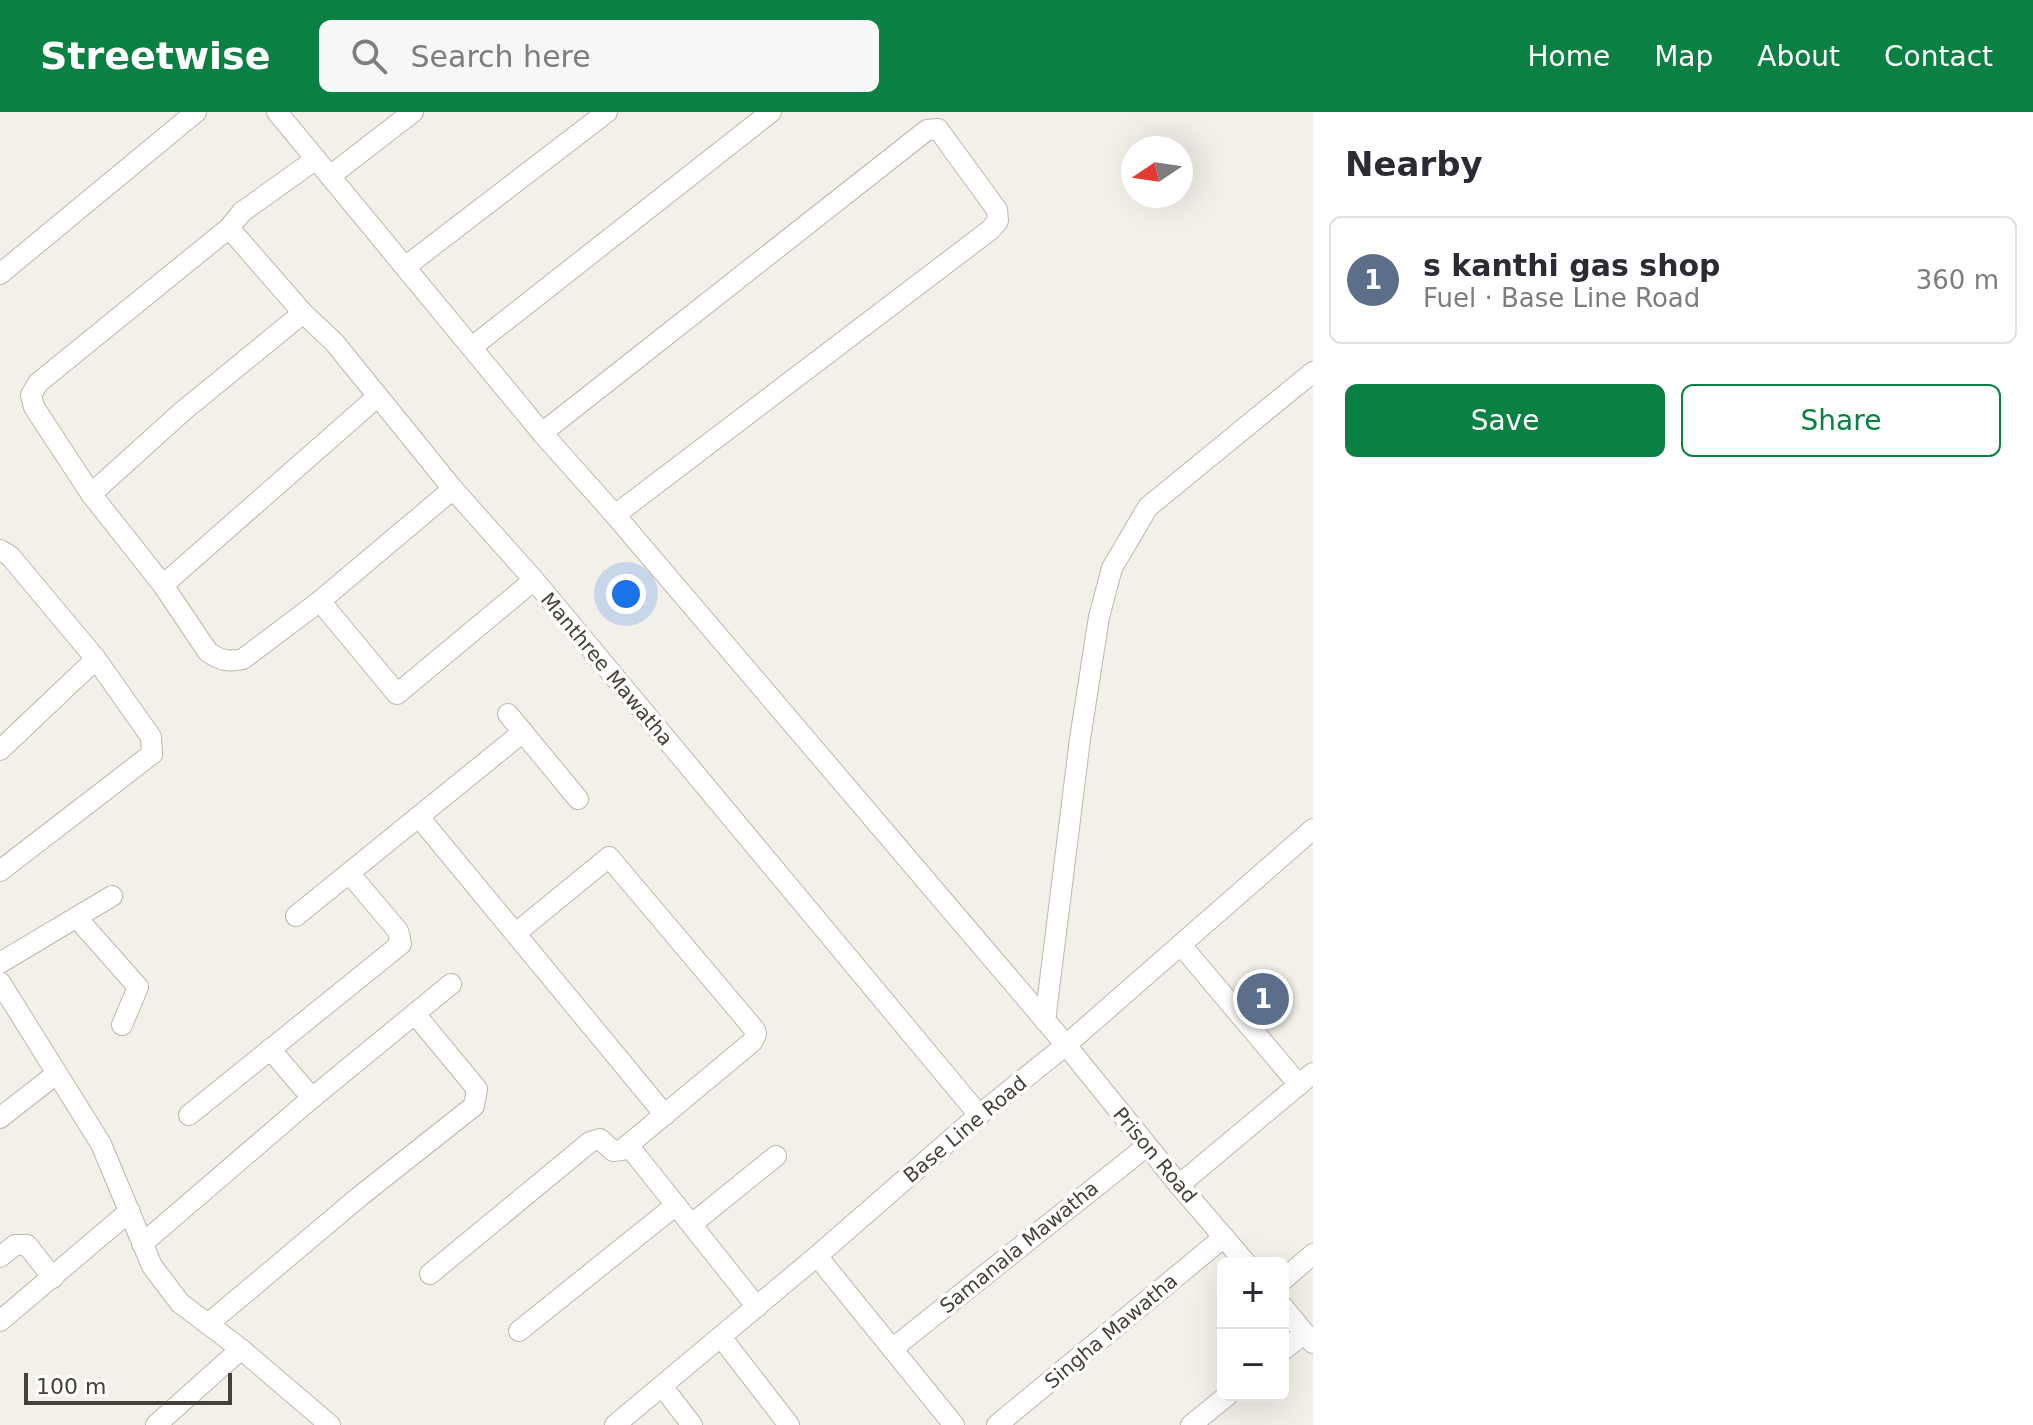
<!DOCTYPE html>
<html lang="en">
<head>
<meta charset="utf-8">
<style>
	body { margin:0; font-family:"DejaVu Sans",sans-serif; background:#f7f7f7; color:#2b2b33 }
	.controls { position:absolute; right:24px; bottom:24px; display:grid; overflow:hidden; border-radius:12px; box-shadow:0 8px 32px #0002 }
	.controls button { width:72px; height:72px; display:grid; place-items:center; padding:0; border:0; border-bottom:2px solid #e1e1e2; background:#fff; color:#2b2b33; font:40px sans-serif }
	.compass { position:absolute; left:1121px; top:24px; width:72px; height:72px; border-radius:50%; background:#fff; box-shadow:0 8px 32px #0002; rotate:257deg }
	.scale { position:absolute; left:24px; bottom:20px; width:208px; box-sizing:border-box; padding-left:8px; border:4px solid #464038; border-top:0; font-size:22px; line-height:28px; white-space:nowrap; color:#464038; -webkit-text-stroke:6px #fff; paint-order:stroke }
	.you { position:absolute; left:626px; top:482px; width:28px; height:28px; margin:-20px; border:6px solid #fff; border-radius:50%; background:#1a73e8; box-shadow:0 0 0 12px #1a73e833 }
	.badge { display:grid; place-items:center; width:52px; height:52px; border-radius:50%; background:#0b8043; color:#fff; font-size:26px; font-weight:700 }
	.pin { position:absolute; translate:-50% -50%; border:4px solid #fff; box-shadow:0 2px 8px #0006 }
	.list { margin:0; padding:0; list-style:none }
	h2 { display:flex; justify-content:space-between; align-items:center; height:104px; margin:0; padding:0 32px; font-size:34px }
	h2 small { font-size:26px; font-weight:400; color:#7c7c81 }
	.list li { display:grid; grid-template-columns:52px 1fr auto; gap:24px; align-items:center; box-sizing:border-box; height:128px; margin:0 16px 16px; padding:0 16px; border:2px solid #e1e1e2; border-radius:12px }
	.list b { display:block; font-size:30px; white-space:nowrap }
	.list p { margin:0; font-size:26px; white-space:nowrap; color:#7c7c81 }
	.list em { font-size:26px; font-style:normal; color:#7c7c81 }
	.actions { display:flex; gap:16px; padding:24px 32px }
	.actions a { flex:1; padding:18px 0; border:2px solid #0b8043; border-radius:12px; text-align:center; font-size:28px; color:#0b8043 }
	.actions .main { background:#0b8043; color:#fff }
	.icon { flex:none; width:44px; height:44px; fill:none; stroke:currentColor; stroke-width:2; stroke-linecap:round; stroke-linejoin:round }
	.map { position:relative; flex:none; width:1313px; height:1313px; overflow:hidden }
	header { display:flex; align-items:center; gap:48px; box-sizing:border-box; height:112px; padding:0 40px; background:#0b8043; color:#fff }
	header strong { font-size:38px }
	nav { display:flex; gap:44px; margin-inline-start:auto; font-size:28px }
	.search { width:560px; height:72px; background:#f7f7f7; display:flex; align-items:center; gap:20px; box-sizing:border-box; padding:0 28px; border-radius:12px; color:#7c7c81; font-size:30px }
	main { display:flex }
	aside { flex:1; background:#fff }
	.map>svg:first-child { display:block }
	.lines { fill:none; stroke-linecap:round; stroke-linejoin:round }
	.minor-casing { stroke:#bdb7ac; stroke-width:22 }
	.minor { stroke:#fff; stroke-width:20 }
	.labels { text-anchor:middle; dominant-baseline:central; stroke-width:7; stroke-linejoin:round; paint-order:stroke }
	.street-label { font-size:20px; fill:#464038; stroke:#fff }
</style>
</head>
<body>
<header>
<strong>Streetwise</strong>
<div class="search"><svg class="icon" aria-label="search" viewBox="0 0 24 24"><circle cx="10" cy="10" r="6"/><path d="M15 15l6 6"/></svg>Search here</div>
<nav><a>Home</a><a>Map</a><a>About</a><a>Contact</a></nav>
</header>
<main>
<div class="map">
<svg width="1313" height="1313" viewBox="0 0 1313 1313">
	<rect width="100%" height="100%" fill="#f3efe9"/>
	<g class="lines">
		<defs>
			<g id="minor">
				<path d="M277 0 542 321 615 403 1066 933 1179 1073 1246 1151"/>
				<path d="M316 47 242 100 229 116 38 271 31 283 34 295 91 382 163 473 208 540C221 549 229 550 243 547L320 489 453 377"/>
				<path d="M330 64 413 0"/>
				<path d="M229 116 303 201 334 230 453 377 534 468 979 1003"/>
				<path d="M405 155 607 0"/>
				<path d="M0 162 196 0"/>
				<path d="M472 235 771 0"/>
				<path d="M542 321 927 18 938 17 997 98 998 109 990 118 615 403"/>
				<path d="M91 382 183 299 303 201"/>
				<path d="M0 438 10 444 96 547 151 625 152 642 0 759"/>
				<path d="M163 473 377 285"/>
				<path d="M320 489 397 582 534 468"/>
				<path d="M508 602 578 687"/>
				<path d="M0 638 96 547"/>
				<path d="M419 705 665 1003"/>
				<path d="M296 804 523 620"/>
				<path d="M77 806 138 875 122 913"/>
				<path d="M1181 833 1299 973"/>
				<path d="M0 851 112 784"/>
				<path d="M0 870 101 1032 152 1154 180 1191 241 1237 330 1313"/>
				<path d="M1045 909 1080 627 1099 505 1112 456 1148 395 1313 260"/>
				<path d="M270 937 312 986"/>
				<path d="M189 1003 401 832 399 829 400 826 398 819 350 762"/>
				<path d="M0 1006 56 962"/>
				<path d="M628 1033 757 1195"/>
				<path d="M1179 1073 1313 961"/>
				<path d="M692 1112 776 1044"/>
				<path d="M142 1132 312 986 451 872"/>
				<path d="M817 1144 954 1313"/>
				<path d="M0 1145 15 1133H27L53 1166"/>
				<path d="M430 1162 590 1030 600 1027 613 1039 622 1038 752 930 756 922 755 918 609 745 516 821"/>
				<path d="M1283 1168 1313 1142"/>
				<path d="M1283 1195 1313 1231"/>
				<path d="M0 1209 130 1099"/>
				<path d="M208 1212 359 1085 474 994 477 977 415 902"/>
				<path d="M519 1219 676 1093"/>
				<path d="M721 1225 789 1313"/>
				<path d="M892 1237 1147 1034"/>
				<path d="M1283 1238 1305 1221"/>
				<path d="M662 1274 692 1313"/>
				<path d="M156 1313 241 1237"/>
				<path d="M615 1313 817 1144 979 1003 1066 933 1313 717"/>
				<path d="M997 1313 1224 1125"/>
				<path d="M1191 1313 1228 1283"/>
			</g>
		</defs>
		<use href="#minor" class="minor-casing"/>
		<use href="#minor" class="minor"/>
	</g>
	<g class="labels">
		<g class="street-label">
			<text transform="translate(607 557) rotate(50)">Manthree Mawatha</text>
			<text transform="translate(965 1017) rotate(-40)">Base Line Road</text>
			<text transform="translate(1155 1043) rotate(50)">Prison Road</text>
			<text transform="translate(1019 1135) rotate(-39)">Samanala Mawatha</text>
			<text transform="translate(1111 1219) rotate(-40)">Singha Mawatha</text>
		</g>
	</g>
</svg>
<div class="controls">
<button>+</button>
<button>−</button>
</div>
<svg class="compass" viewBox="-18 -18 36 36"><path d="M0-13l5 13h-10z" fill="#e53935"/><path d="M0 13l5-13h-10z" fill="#7c7c81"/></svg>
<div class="scale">100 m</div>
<div class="you"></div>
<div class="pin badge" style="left:1263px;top:887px;background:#5c6f8a">1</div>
</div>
<aside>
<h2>Nearby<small></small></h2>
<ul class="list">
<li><span class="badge" style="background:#5c6f8a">1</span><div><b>s kanthi gas shop</b><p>Fuel · Base Line Road</p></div><em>360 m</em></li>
</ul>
<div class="actions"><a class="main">Save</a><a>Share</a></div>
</aside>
</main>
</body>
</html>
